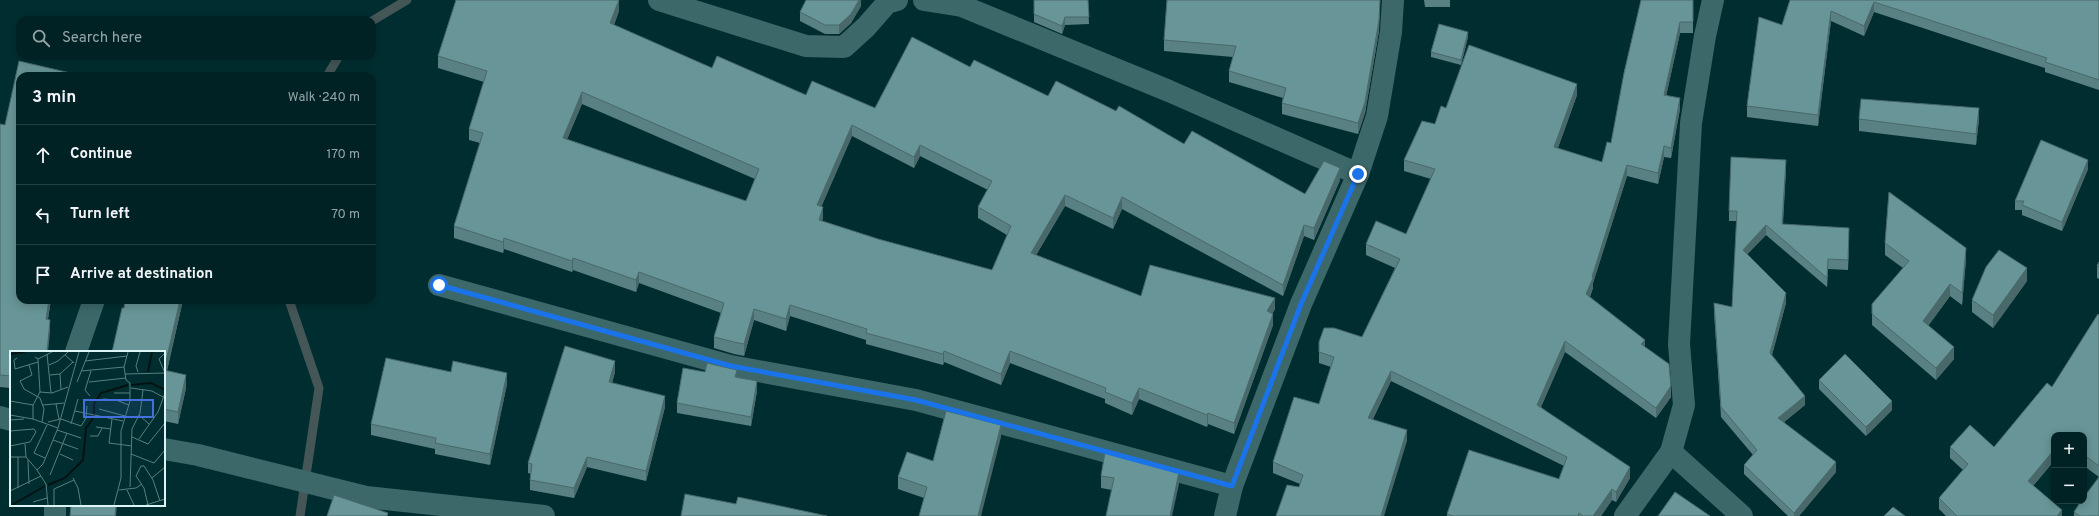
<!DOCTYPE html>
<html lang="en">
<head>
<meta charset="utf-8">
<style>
	body { margin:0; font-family:Overpass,sans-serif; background:#0e2f31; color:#f1f3f6 }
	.controls { position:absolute; right:12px; bottom:12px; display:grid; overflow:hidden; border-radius:8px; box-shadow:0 2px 10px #0003 }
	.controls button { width:36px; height:36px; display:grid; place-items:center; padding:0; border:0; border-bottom:1px solid #223f41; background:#002224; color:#f1f3f6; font:20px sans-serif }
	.stop { position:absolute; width:12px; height:12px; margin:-9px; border:3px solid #1a73e8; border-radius:50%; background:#fff }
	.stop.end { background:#1a73e8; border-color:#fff; box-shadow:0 1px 4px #0008 }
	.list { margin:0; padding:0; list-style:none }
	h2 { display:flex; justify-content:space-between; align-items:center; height:52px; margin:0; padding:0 16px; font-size:17px }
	h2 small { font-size:13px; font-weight:400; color:#95a4a6 }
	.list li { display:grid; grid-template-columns:26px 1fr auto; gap:12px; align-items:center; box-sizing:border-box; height:60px; padding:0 16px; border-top:1px solid #223f41 }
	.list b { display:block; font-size:15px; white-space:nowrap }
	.list em { font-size:13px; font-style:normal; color:#95a4a6 }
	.icon { flex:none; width:22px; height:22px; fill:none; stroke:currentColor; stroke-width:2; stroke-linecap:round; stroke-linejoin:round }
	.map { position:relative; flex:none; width:2099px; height:516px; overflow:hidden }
	.search { position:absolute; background:#002224; box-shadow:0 2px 10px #0003; left:16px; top:16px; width:360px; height:44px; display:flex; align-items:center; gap:10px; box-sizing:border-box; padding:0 14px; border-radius:12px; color:#95a4a6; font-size:15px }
	.panel { position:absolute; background:#002224; box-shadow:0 2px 10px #0003; left:16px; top:72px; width:360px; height:232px; border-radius:12px }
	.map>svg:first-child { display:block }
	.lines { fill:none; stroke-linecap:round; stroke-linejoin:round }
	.stream { stroke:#455657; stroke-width:9 }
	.minor { stroke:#3d686a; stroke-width:22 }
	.wall { fill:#598082; fill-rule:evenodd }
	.shaded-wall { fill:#49686a }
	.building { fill:#689597; stroke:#49686a; fill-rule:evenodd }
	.route { stroke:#1a73e8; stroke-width:5 }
	.inset-river { fill:none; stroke:#041213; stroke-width:2 }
	.inset-road { fill:none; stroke:#597e7f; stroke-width:1 }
	.view { fill:#446fde; fill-opacity:0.15; stroke:#446fde; stroke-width:2 }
	.inset-edge { fill:none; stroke:#def5f6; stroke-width:2 }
</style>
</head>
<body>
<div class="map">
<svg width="2099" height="516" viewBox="0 0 2099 516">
	<rect width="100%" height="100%" fill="#002e30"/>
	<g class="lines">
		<g class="stream">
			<path d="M372 21 407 0"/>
			<path d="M327 76 339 56"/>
			<path d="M289 300 319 388 300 516"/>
		</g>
		<g class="minor">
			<path d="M659 0 806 46 844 47 866 27 887 3 897 0"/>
			<path d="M924 0 962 6 1169 91 1358 174"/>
			<path d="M439 285 731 366 916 400 1232 486"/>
			<path d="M76 352 94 300"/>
			<path d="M0 417 11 420"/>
			<path d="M164 449 198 455 366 497 544 516"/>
			<path d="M1671 452 1742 516"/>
			<path d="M55 505V516"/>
			<path d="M1225 516 1232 486 1301 304 1358 174 1377 116 1391 32 1393 0"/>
			<path d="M1625 516 1671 452 1684 405 1679 344 1691 123 1705 36 1713 0"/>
		</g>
	</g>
	<g class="wall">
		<path d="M861 0V6L851 23 839 34H825L800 21V12Z"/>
		<path d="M1034 0H1088L1089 24 1065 25 1062 34 1034 22Z"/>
		<path d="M1380 0 1379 31 1365 113 1358 134 1282 114V103L1283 98 1229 82V71L1233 57 1164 51V40Z"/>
		<path d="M1424 0H1450V7H1425Z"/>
		<path d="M1693 0V33H1680L1666 96 1680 109 1671 158 1664 157 1658 184 1627 176 1593 283V288L1590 297 1645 347 1671 397 1656 418 1565 352 1541 407 1630 478 1616 502 1612 500 1601 516H1447V514L1559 479 1564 466 1391 381 1373 419 1407 441 1299 487 1300 484 1273 473V462L1319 404 1331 367 1319 363V342L1362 337 1395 268 1366 255V244L1406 234 1431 179 1404 171V160L1435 124 1446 108 1577 95 1558 148 1602 162 1611 143Z"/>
		<path d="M1790 0H2099V90L2045 72V68L1874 12 1864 36 1831 21 1818 126 1747 117V106L1782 25Z"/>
		<path d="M619 11 614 25 712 68 806 95 875 108 970 67 1048 96 1116 111 1184 144 1305 194 1340 180 1314 240 1304 236 1283 296 1122 209 1113 229 1065 206 1036 255 1141 296 1275 309 1272 314 1273 325 1234 434 1208 424 1207 427 1139 399 1132 415 1105 403V399L1010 363 1001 385 944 362 943 365 866 344V340L790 316 786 331 754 320 744 356 734 354 714 348V337L721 313 639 283 636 292 573 270 572 272 504 249 503 253 454 238V226L480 143 469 140V129L484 82 438 68V56ZM582 104 755 179 746 201 567 139ZM852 136 914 168 920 156 988 190 978 207V218L1007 235 992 270 878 239 822 221 823 218 821 207Z"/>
		<path d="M1468 37 1461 65 1431 57V52Z"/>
		<path d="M1859 119H1979L1976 145 1859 131Z"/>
		<path d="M0 124 20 300H51L48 319 50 332 11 352V388L0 387Z"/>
		<path d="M1786 169 1783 224 1849 237 1848 270 1828 269 1827 287 1766 235 1747 254 1786 303 1772 355 1805 405 1784 422 1836 472 1799 516H1788L1744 474V465L1753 455 1721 417 1714 312V303L1732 307 1737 221H1729V211Z"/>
		<path d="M2088 169 2062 231 2022 215V210H2015V201Z"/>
		<path d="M1885 243 1966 259 1962 305 1950 296 1928 326 1954 359 1936 380 1872 325V304L1903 268 1885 255Z"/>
		<path d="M2099 262V279L2097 278V266Z"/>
		<path d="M2027 281 1993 328 1972 312V300Z"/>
		<path d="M125 300H183L167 371 186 388 178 424 164 421V352L124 308Z"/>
		<path d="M2099 315V516H2074V512L2099 477 2084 466V435H2054V461L2033 486 2062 516H1946L1939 509V498L1963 470 1950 458V447H1994L2052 387Z"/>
		<path d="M615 372 612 383 665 407 646 481 587 467 574 498 530 490V480L531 474 528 473V463Z"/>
		<path d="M737 378 757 391 751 426 677 413V403Z"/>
		<path d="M1819 380 1892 410 1866 436 1819 389Z"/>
		<path d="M507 384 490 465 435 454V449L371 435V424Z"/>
		<path d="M1001 437 924 498 898 489V477L933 461Z"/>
		<path d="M1101 476 1179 484 1112 490 1101 488Z"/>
	</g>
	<g class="shaded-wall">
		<path d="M619 0V11L610 35V23Z"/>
		<path d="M859 0H861V6L851 23 839 34V25Z"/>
		<path d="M1380 0 1379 31 1365 113 1358 134V123Z"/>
		<path d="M1874 2V12L1864 36V26Z"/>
		<path d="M1831 11V21L1818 126V115Z"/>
		<path d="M1065 17V25L1062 34V26Z"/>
		<path d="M1680 22V33L1664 106V95Z"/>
		<path d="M1468 32V37L1461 65V60Z"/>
		<path d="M1577 84V95L1554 158V147Z"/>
		<path d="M582 92V104L563 149V138Z"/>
		<path d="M1680 98V109L1671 158V148Z"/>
		<path d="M1979 108V119L1976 145V134Z"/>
		<path d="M852 125V136L817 217V205Z"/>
		<path d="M920 145V156L914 168V157Z"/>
		<path d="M1664 146V157L1658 184V173Z"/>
		<path d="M1786 160V169L1782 234V224Z"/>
		<path d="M2088 160V169L2062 231V222Z"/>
		<path d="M1627 165V176L1593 283V288L1586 305V294Z"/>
		<path d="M1340 168V180L1314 240V228Z"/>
		<path d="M1065 195V206L1031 264V253Z"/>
		<path d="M1122 197V209L1113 229V218Z"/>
		<path d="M823 207V218L819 231V220Z"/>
		<path d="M1304 225V236L1283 296V285Z"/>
		<path d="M1766 225V235L1743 259V250Z"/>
		<path d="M1849 228V237L1848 270V260Z"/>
		<path d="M504 238V249L503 253V242Z"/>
		<path d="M1966 248V259L1962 305V293Z"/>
		<path d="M573 258V270L572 272V261Z"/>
		<path d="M1828 259V269L1827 287V278Z"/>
		<path d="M2027 268V281L1993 328V315Z"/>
		<path d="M639 272V283L636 292V280Z"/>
		<path d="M1950 284V296L1923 333V321Z"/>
		<path d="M1786 293V303L1770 362V353Z"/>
		<path d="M1275 298V309L1267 323V311Z"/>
		<path d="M49 300H51L46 331V319Z"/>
		<path d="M180 300H183L164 383V370Z"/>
		<path d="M790 305V316L786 331V319Z"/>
		<path d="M754 309V320L744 356V344Z"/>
		<path d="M1273 314V325L1234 434V423Z"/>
		<path d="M50 320V332L48 352H47Z"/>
		<path d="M1645 340V350L1641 344Z"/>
		<path d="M1565 341V352L1537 416V405Z"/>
		<path d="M1954 347V359L1936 380V368Z"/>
		<path d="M944 351V362L943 365V354Z"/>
		<path d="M1010 351V363L1001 385V374Z"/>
		<path d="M615 361V372L609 393V382Z"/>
		<path d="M1391 371V381L1368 428V418Z"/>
		<path d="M507 373V384L490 465V454Z"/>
		<path d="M186 375V388L178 424V412Z"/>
		<path d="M757 381V391L751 426V417Z"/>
		<path d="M1671 386V397L1656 418V408Z"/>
		<path d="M1139 388V399L1132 415V403Z"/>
		<path d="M665 396V407L646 481V471Z"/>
		<path d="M1805 396V405L1778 427V418Z"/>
		<path d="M1892 401V410L1866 436V427Z"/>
		<path d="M1208 413V424L1207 427V415Z"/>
		<path d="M1001 425V437L981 516H978Z"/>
		<path d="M1407 430V441L1384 516H1381Z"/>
		<path d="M2054 450V461L2028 492V481Z"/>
		<path d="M587 457V467L574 498V488Z"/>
		<path d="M1836 462V472L1799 516H1794V513Z"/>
		<path d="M1630 467V478L1616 502V492Z"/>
		<path d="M1179 472V484L1172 516H1170Z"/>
		<path d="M1612 489V500L1601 516H1593Z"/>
		<path d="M116 505H117L116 516H115Z"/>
		<path d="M2062 510V516H2057Z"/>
	</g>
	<g class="building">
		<path d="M456 0H619L610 23 712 68 717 56 806 95 812 81 875 108 912 37 970 67 974 60 1048 96 1056 81 1116 111 1119 106 1184 144 1192 131 1305 194 1324 161 1340 168 1314 228 1304 225 1283 285 1122 197 1113 218 1065 195 1031 253 1141 296 1150 265 1275 298 1267 311 1273 314 1234 423 1208 413 1207 415 1139 388 1132 403 1105 392 1106 388 1010 351 1001 374 944 351 943 354 866 333 867 329 790 305 786 319 754 309 744 344 734 342 714 337 724 303 639 272 636 280 573 258 572 261 504 238 503 242 454 226 483 133 469 129 487 71 438 56ZM582 92 759 169 746 201 563 138ZM852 125 914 157 920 145 992 181 978 207 1011 226 992 270 878 239 819 220 823 207 817 205Z"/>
		<path d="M806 0H859L851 14 839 25H825L800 12Z"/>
		<path d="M1034 0H1088L1089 17H1065L1062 26 1034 14Z"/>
		<path d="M1167 0H1380L1379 20 1365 102 1358 123 1282 103 1286 88 1229 71 1236 46 1164 40Z"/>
		<path d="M1641 0H1693V22H1680L1664 95 1680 98 1671 148 1664 146 1658 173 1627 165 1592 277 1593 278 1586 294 1645 340 1641 344 1669 364 1671 386 1656 408 1565 341 1537 405 1630 467 1616 492 1612 489 1593 516H1583L1579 513 1578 516H1453L1447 514 1469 450 1559 479 1567 457 1391 371 1368 418 1407 430 1381 516H1276L1287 485 1299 487 1303 475 1273 462 1294 397 1319 404 1334 357 1319 352V342L1324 328H1334L1362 337 1400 259 1366 244 1376 221 1406 234 1435 169 1404 160 1422 121 1435 124 1441 106 1446 108 1469 45 1577 84 1554 147 1602 162 1607 142 1611 143 1624 73Z"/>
		<path d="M1790 0H2099V80L2045 62 2047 58 1874 2 1864 26 1831 11 1818 115 1747 106 1759 17 1782 25Z"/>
		<path d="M1439 24 1468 32 1461 60 1431 52Z"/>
		<path d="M19 61 83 76H20V300H49L46 319 50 320 47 352H11V376L0 375V124L5 125Z"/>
		<path d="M1861 99 1979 108 1976 134 1859 119Z"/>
		<path d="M2041 140 2088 160 2062 222 2022 205 2024 201H2015Z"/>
		<path d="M1731 157 1786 160 1782 224 1849 228 1848 260 1828 259 1827 278 1766 225 1743 250 1786 293 1770 353 1805 396 1778 418 1836 462 1794 513 1744 465 1757 450 1721 407 1714 303 1732 307 1737 211H1729Z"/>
		<path d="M1889 192 1966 248 1962 293 1950 284 1923 321 1954 347 1936 368 1872 314V304L1909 261 1885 243Z"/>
		<path d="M1999 250 2027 268 1993 315 1972 300 1986 267Z"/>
		<path d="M2099 262V267L2097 266Z"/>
		<path d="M125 300H180L164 370 186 375 178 412 164 409V352H112L122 308H124Z"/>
		<path d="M2098 314 2099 315V466L2084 455V435H2054V450L2028 481 2062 510 2057 516H1957L1939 498 1968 464 1950 447 1970 425 1994 447 2047 383 2052 387Z"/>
		<path d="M565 346 615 361 609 382 665 396 646 471 587 457 574 488 530 480 532 464 528 463Z"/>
		<path d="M1845 354 1892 401 1866 427 1819 380Z"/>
		<path d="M386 358 451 372 453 361 507 373 490 454 435 443 436 438 371 424Z"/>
		<path d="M707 363 737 370 735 377 757 381 751 417 677 403 683 368 705 372Z"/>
		<path d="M946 411 1001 425 978 516H919L927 487 898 477 907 452 933 461Z"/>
		<path d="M1105 452 1179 472 1170 516H1106L1114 478 1101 476Z"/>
		<path d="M2099 477V516H2080L2074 512 2081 501H2084V497Z"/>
		<path d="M1675 492 1710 516H1658Z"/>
		<path d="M685 494 736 504 738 497 827 516H681Z"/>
		<path d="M334 495 388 513 387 516H327Z"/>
		<path d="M71 505H116L115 516H70Z"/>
		<path d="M1893 507 1905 516H1884Z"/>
	</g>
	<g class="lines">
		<path class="route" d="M439 285 731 366 916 400 1232 486 1301 304 1358 174"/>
	</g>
	<g transform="translate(10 351)">
		<rect width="155" height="155" fill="#002e30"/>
		<path class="inset-river" d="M0 3 15 1M138 21 142 1M121 34 141 32 155 39M38 134 55 127 73 109 76 77 84 66V53L91 42 118 34M2 154 35 135"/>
		<path class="inset-road" d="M37 3 41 42M55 4 64 12M7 7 4 9 5 18 28 11M28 8 42 1M75 10 117 5M19 14 22 24 10 30 14 38 30 47 34 58 32 71M39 14 48 10 58 1M71 20 114 16M128 21 126 15 130 1M155 22 149 8 155 2M50 23 51 38M115 23 155 22M40 24 50 23 63 11M67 31 79 1M79 31 116 27M121 37 142 40 153 46M30 41 42 42 58 36M104 42H120M80 45 75 39 81 20M93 48 106 49 119 54M0 50 23 54V68L48 77 69 1M46 53 49 68M23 54 30 41 28 8 25 6M33 54 54 52M89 58 115 65M65 60 113 70M0 64 23 68M129 64 139 73M102 68 99 92 122 95M0 69 14 68M38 71 51 68 71 75 76 67 77 55M61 73 68 48M86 76 101 78M47 79 71 87M0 80 24 78 26 81 20 91 0 95M80 85H88L92 77M122 86 138 93 155 72M129 88 148 61 155 42M43 89 68 98M15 93 16 106M50 103 63 109M121 103 144 112 155 99M0 106H16L27 119 36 133 38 154M8 106V137M35 107 24 102 37 74M18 109 19 133M27 119 33 113 48 77M40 124 57 82M126 125 131 115H134L143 129 150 150M126 125 134 137 138 154M63 127 68 137 71 154M142 127 155 116M120 136 122 78 130 62 133 39M109 139 126 137 132 133M117 139 124 154M0 140 31 125M23 151 37 147M44 154V138L64 129M104 154 111 127V80L120 50V32L116 29 114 16 118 1M136 154 155 148"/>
		<path class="view" d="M74 49H143V66H74Z"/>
		<rect width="155" height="155" class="inset-edge"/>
	</g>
</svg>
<div class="controls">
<button>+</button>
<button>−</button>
</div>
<div class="stop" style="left:439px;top:285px"></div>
<div class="stop end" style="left:1358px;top:174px"></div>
<div class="search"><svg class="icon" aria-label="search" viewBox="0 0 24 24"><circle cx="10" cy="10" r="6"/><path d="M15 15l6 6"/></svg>Search here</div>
<section class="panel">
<h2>3 min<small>Walk · 240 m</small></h2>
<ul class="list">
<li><svg class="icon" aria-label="ahead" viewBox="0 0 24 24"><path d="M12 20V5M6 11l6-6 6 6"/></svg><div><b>Continue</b></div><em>170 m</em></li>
<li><svg class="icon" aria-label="left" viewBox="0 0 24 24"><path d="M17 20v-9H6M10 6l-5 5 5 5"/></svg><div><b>Turn left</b></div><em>70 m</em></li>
<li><svg class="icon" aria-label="arrive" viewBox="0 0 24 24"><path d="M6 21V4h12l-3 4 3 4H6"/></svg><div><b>Arrive at destination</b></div></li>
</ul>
</section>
</div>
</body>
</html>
